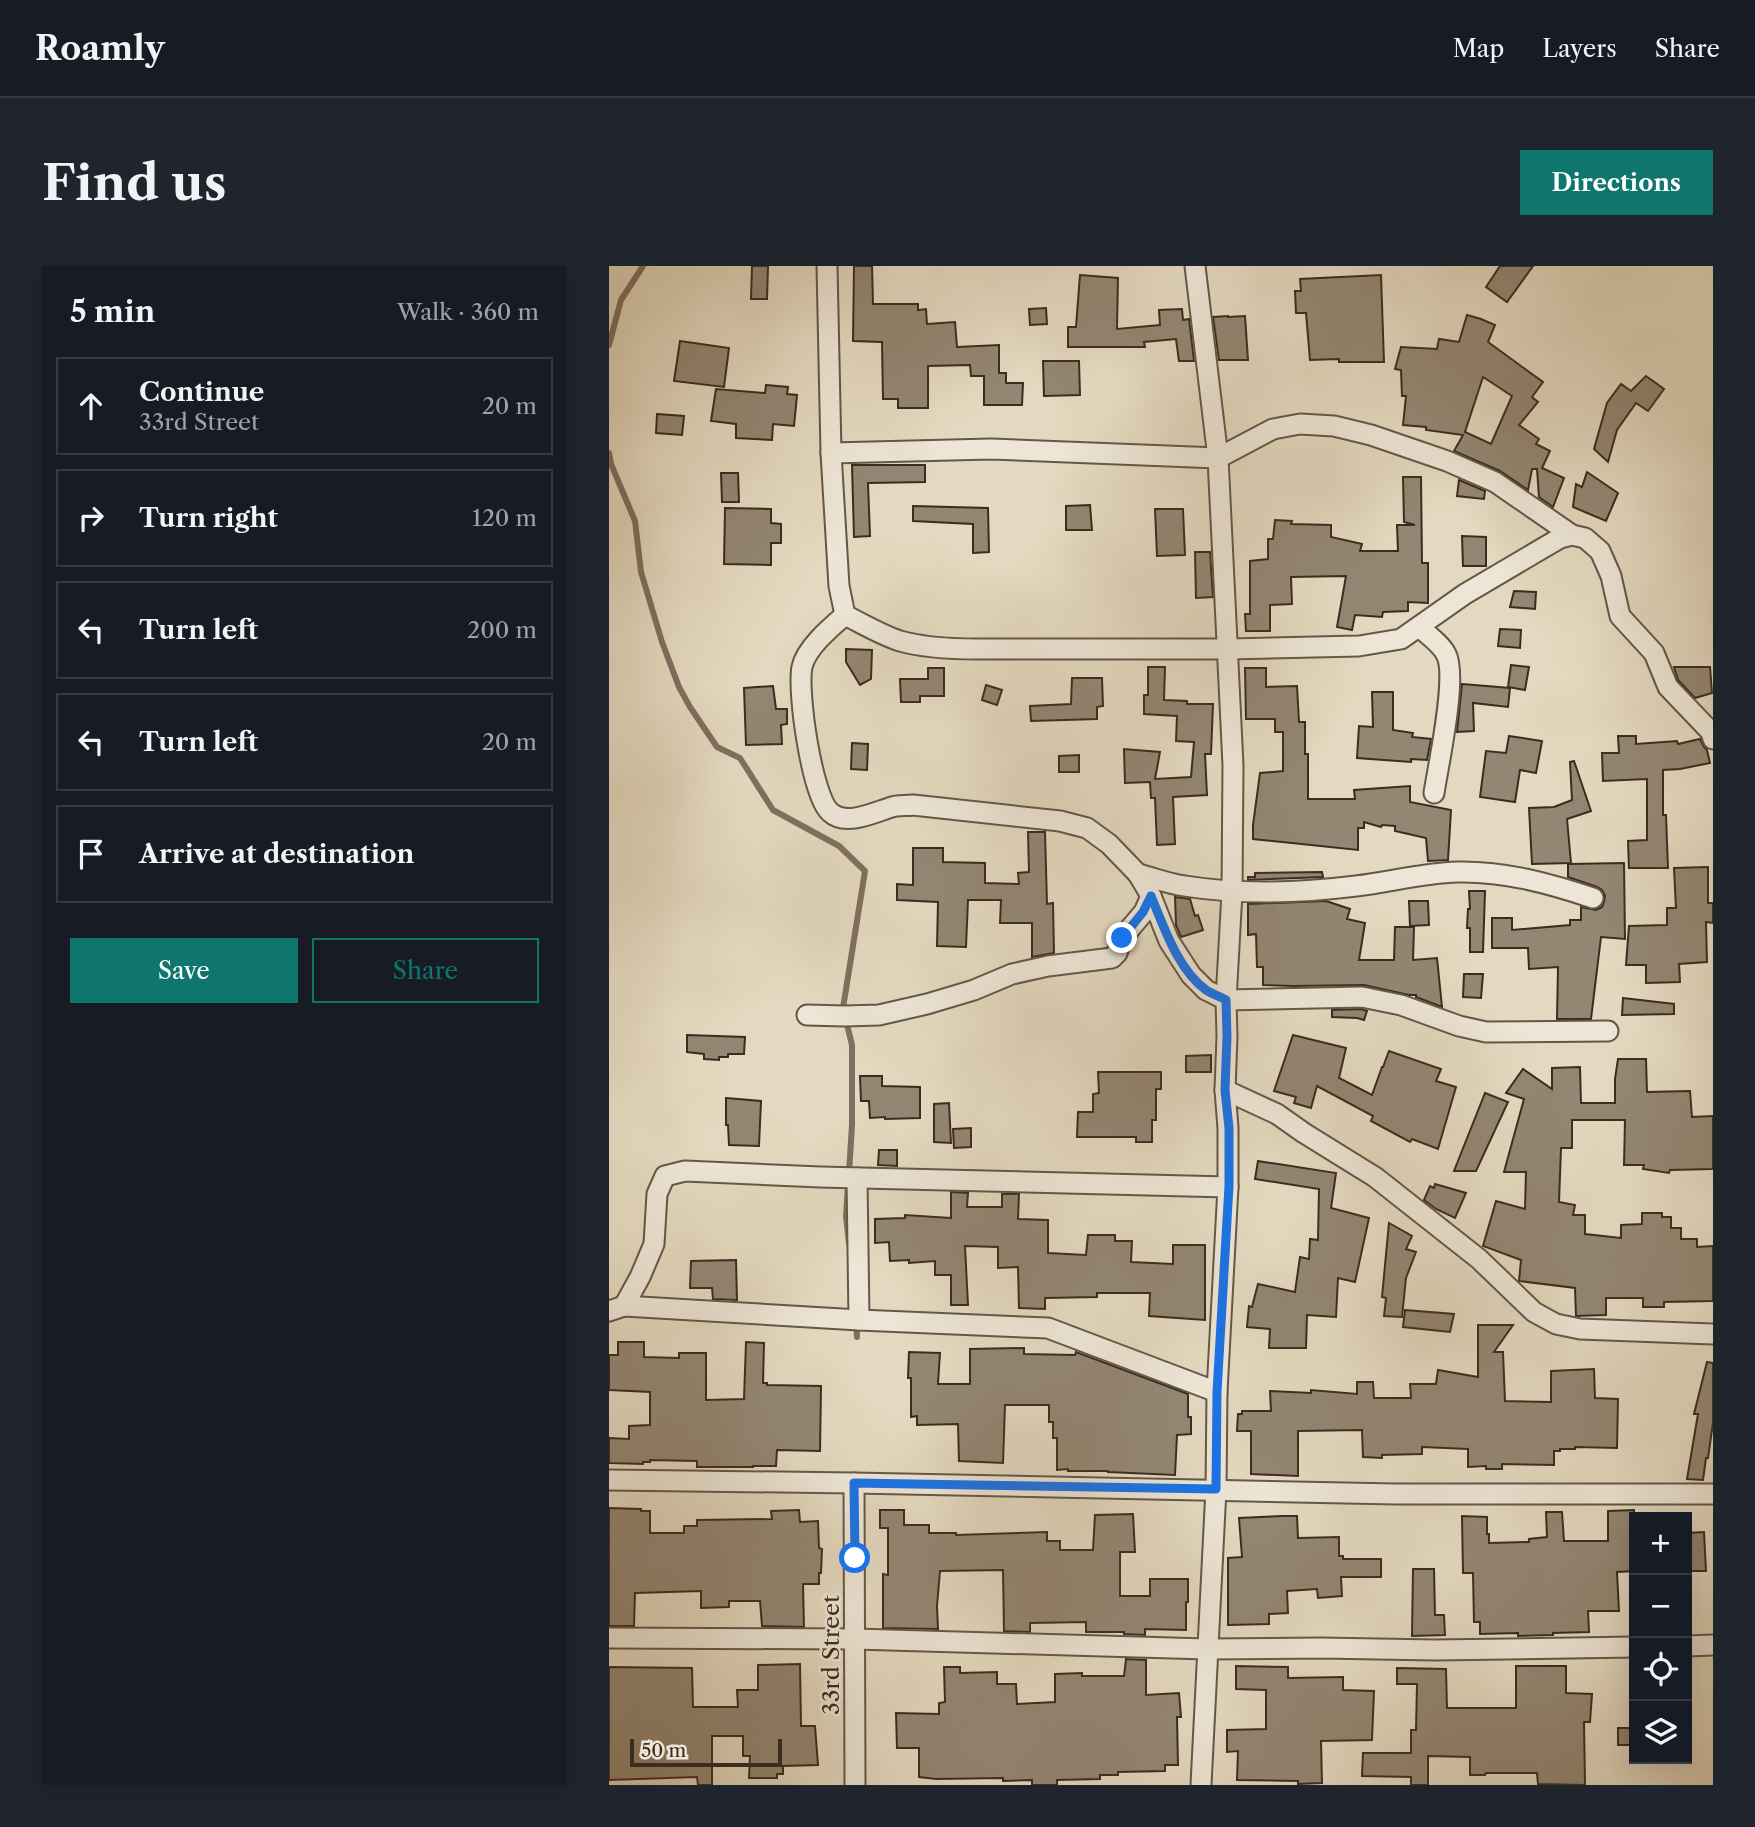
<!DOCTYPE html>
<html lang="en">
<head>
<meta charset="utf-8">
<style>
	body { margin:0; font-family:"Libre Caslon Text",serif; background:#20242c; color:#f1f3f6 }
	.controls { position:absolute; right:21px; bottom:21px; display:grid; overflow:hidden; border-radius:0px; box-shadow:0 7px 28px #0002 }
	.controls button { width:63px; height:63px; display:grid; place-items:center; padding:0; border:0; border-bottom:2px solid #363941; background:#171b24; color:#f1f3f6; font:35px sans-serif }
	.scale { position:absolute; left:21px; bottom:18px; width:152px; box-sizing:border-box; padding-left:7px; border:4px solid #3b2c20; border-top:0; font-size:19px; line-height:24px; white-space:nowrap; color:#3b2c20; -webkit-text-stroke:5px #ede6d6; paint-order:stroke }
	.stop { position:absolute; width:21px; height:21px; margin:-16px; border:5px solid #1a73e8; border-radius:50%; background:#fff }
	.stop.end { background:#1a73e8; border-color:#fff; box-shadow:0 2px 7px #0008 }
	.list { margin:0; padding:0; list-style:none }
	h2 { display:flex; justify-content:space-between; align-items:center; height:91px; margin:0; padding:0 28px; font-size:30px }
	h2 small { font-size:23px; font-weight:400; color:#9ea1a6 }
	.list li { display:grid; grid-template-columns:46px 1fr auto; gap:21px; align-items:center; box-sizing:border-box; height:98px; margin:0 14px 14px; padding:0 14px; border:2px solid #363941; border-radius:0px }
	.list b { display:block; font-size:26px; white-space:nowrap }
	.list p { margin:0; font-size:23px; white-space:nowrap; color:#9ea1a6 }
	.list em { font-size:23px; font-style:normal; color:#9ea1a6 }
	.actions { display:flex; gap:14px; padding:21px 28px }
	.actions a { flex:1; padding:16px 0; border:2px solid #0f766e; border-radius:0px; text-align:center; font-size:24px; color:#0f766e }
	.actions .main { background:#0f766e; color:#fff }
	.icon { flex:none; width:38px; height:38px; fill:none; stroke:currentColor; stroke-width:2; stroke-linecap:round; stroke-linejoin:round }
	.map { position:relative; flex:none; width:1104px; height:1519px; overflow:hidden; border-radius:0px }
	header { display:flex; align-items:center; gap:42px; box-sizing:border-box; height:98px; padding:0 35px; background:#171b24; border-bottom:2px solid #363941 }
	header strong { font-size:33px }
	nav { display:flex; gap:38px; margin-inline-start:auto; font-size:24px }
	.intro { display:flex; align-items:center; justify-content:space-between; box-sizing:border-box; height:168px; padding:0 42px }
	h1 { margin:0; font-size:49px }
	.button { padding:18px 32px; border-radius:0px; background:#0f766e; color:#fff; font-size:24px; font-weight:700 }
	main { display:flex; gap:42px; padding:0 42px }
	aside { flex:1; background:#171b24; border-radius:0px; box-shadow:0 7px 28px #0002 }
	.map>svg:first-child { display:block }
	.lines { fill:none; stroke-linecap:round; stroke-linejoin:round }
	.stream { stroke:#7e7060; stroke-width:6 }
	.building { fill:#938673; stroke:#3b2c20; stroke-width:2; fill-rule:evenodd }
	.street-casing { stroke:#655748; stroke-width:23 }
	.street { stroke:#ede6d6; stroke-width:19 }
	.route { stroke:#1a73e8; stroke-width:9 }
	.labels { text-anchor:middle; dominant-baseline:central; stroke-width:5; stroke-linejoin:round; paint-order:stroke }
	.street-label { font-size:23px; fill:#3b2c20; stroke:#ede6d6 }
</style>
</head>
<body>
<header>
<strong>Roamly</strong>
<nav><a>Map</a><a>Layers</a><a>Share</a></nav>
</header>
<div class="intro"><h1>Find us</h1><a class="button">Directions</a></div>
<main>
<aside>
<h2>5 min<small>Walk · 360 m</small></h2>
<ul class="list">
<li><svg class="icon" aria-label="ahead" viewBox="0 0 24 24"><path d="M12 20V5M6 11l6-6 6 6"/></svg><div><b>Continue</b><p>33rd Street</p></div><em>20 m</em></li>
<li><svg class="icon" aria-label="right" viewBox="0 0 24 24"><path d="M7 20v-9h11M14 6l5 5-5 5"/></svg><div><b>Turn right</b></div><em>120 m</em></li>
<li><svg class="icon" aria-label="left" viewBox="0 0 24 24"><path d="M17 20v-9H6M10 6l-5 5 5 5"/></svg><div><b>Turn left</b></div><em>200 m</em></li>
<li><svg class="icon" aria-label="left" viewBox="0 0 24 24"><path d="M17 20v-9H6M10 6l-5 5 5 5"/></svg><div><b>Turn left</b></div><em>20 m</em></li>
<li><svg class="icon" aria-label="arrive" viewBox="0 0 24 24"><path d="M6 21V4h12l-3 4 3 4H6"/></svg><div><b>Arrive at destination</b></div></li>
</ul>
<div class="actions"><a class="main">Save</a><a>Share</a></div>
</aside>
<div class="map">
<svg width="1104" height="1519" viewBox="0 0 1104 1519">
	<rect width="100%" height="100%" fill="#e4d9c0"/>
	<filter id="stains"><feTurbulence type="fractalNoise" baseFrequency=".00286" numOctaves="4"/><feColorMatrix values="0 0 0 0 .2 0 0 0 0 .09 0 0 0 0 .02 0 0 0 .5 -.17"/></filter>
	<radialGradient id="worn" r=".72"><stop offset=".6" stop-color="#630" stop-opacity="0"/><stop offset="1" stop-color="#630" stop-opacity=".3"/></radialGradient>
	<g class="lines">
		<g class="stream">
			<path d="M0 79 12 34 34 0"/>
			<path d="M0 187 2 198 26 255 32 306 53 376 70 421 81 441 108 481 131 492 164 544 230 580 256 605 234 742 243 779V859L240 907"/>
			<path d="M239 918 237 951 240 977"/>
			<path d="M247 1057 248 1071"/>
		</g>
	</g>
	<g class="building">
		<path d="M143 0H159L158 33H142Z"/>
		<path d="M245 0H263L264 38H309V44L317 43 318 58 346 56 348 81 390 79V107H397V117H414L413 139H375V110H362L361 99 319 100V142H289V133H274L273 76 244 75Z"/>
		<path d="M891 0H924L898 36 877 21Z"/>
		<path d="M471 9 509 12 508 63 551 59 550 44 573 43 574 54 580 53 585 95H570L567 73 535 76 536 81H459V61H467Z"/>
		<path d="M772 9 775 96H730V93L701 94 697 47H687L686 25H692L691 13Z"/>
		<path d="M437 42 438 58 421 59 420 43Z"/>
		<path d="M858 49 872 53 886 59 879 76 934 116 923 131 929 136 910 159 930 173 927 178 941 185 933 202 955 212 944 241 930 231 928 203H923L919 224 891 205 845 185 854 169 817 164V161L794 159 797 130H793L792 104 786 103 792 81 828 83 830 73 850 76ZM874 111 903 130 882 178 856 166Z"/>
		<path d="M619 50V51L636 50 639 94H610L604 51Z"/>
		<path d="M71 75 120 82 115 121 65 115Z"/>
		<path d="M434 95H470L471 129 435 130Z"/>
		<path d="M1037 110 1055 123 1039 145 1027 137 1008 164 999 196 985 183 998 137 1012 118 1022 125Z"/>
		<path d="M157 119 179 121 178 128 188 129 185 160 164 158 163 174 127 172V158L102 155 107 123 156 127Z"/>
		<path d="M48 148 75 150 73 169 47 167Z"/>
		<path d="M243 199H316V216L259 217 261 270 245 271Z"/>
		<path d="M978 206 1009 227 997 255 964 241 967 218 973 221Z"/>
		<path d="M112 207H129L130 236H113Z"/>
		<path d="M794 211H812L813 297H819V337L799 336V345L774 346 773 351 746 349 743 364 728 361 737 310 682 311 683 338 661 339V365H637L636 348H641V295L659 293V273H664L666 254 683 255 682 258 722 259V271L753 278 751 285H789L788 259H806L795 256Z"/>
		<path d="M850 214 876 225 875 233 848 230Z"/>
		<path d="M481 239 483 264H457V240Z"/>
		<path d="M304 240 379 242 380 286 364 287V258L304 255Z"/>
		<path d="M116 242 162 243V257L172 258V277H162V299L115 298Z"/>
		<path d="M546 243H574L576 289 548 290Z"/>
		<path d="M853 270 877 271V300H854Z"/>
		<path d="M586 286H601L604 331 587 332Z"/>
		<path d="M905 325 927 326 926 343 901 341Z"/>
		<path d="M891 363 912 364 911 382 889 380Z"/>
		<path d="M237 383 263 384 262 413 251 419 237 396Z"/>
		<path d="M902 399 920 401 916 424 899 421Z"/>
		<path d="M539 401H556L555 434 578 435V438H604L602 488H596L598 529 564 531 566 578 548 579 546 532H542L541 516 516 517 515 483 551 486 546 513 582 511 585 476 567 475 568 450 535 448V429H539Z"/>
		<path d="M1065 401H1101L1103 427 1086 432 1069 414Z"/>
		<path d="M319 402H335V430H311V436H292L291 413H319Z"/>
		<path d="M636 402H657V421L688 420 690 456H696V488H699V533H746L745 524 801 520V536L842 544 839 594 819 595 817 572 786 565V560L773 559 772 561 755 556V562H749V584L644 573V559L651 507 674 505V466H666V453H637Z"/>
		<path d="M463 412H493L494 440 488 441V453L422 455 421 440 462 438Z"/>
		<path d="M853 418 901 422 899 441 864 437 865 465 848 466Z"/>
		<path d="M377 419 393 424 388 439 373 434Z"/>
		<path d="M164 420 167 443H178V458L172 459 173 478 137 479 135 422Z"/>
		<path d="M763 426H784V464L804 467 803 471 822 473 818 494 802 493V496L748 492 750 460 764 461Z"/>
		<path d="M900 470 933 475 927 507 911 504 906 536 871 531 877 485 897 487Z"/>
		<path d="M1009 470H1027V478L1068 475 1069 478 1091 473 1095 481 1098 484 1101 497 1071 503 1054 504V549H1057L1059 602H1020L1019 575 1038 574V513L994 515 993 487H1010Z"/>
		<path d="M243 477 259 478 258 504 242 503Z"/>
		<path d="M470 489V506H450V490Z"/>
		<path d="M965 495 982 545 958 553 962 597 923 598 920 542 945 541 963 534 961 496Z"/>
		<path d="M419 566H436L438 638 444 637 445 687 423 691V657H391L392 634H359L357 681 328 680 329 636 288 634V618L304 619V582H334V596L376 597V617L410 618 409 607 420 606Z"/>
		<path d="M1015 597 1016 673 992 671 982 753H948L949 701 920 703 919 682H883V652H903V664L961 659V654H972V641L987 644 993 641 995 636 996 630 993 624 988 621 959 611V598Z"/>
		<path d="M1099 601V637H1104V657L1097 656 1098 696 1070 698 1071 716 1037 717V699H1017L1020 660 1058 659V642H1067L1065 602Z"/>
		<path d="M713 606 714 611 639 614V611H646V607Z"/>
		<path d="M860 625H876L874 686H861V662H858L859 643H861Z"/>
		<path d="M566 631 581 633 586 650 589 649 594 664 572 671 567 659Z"/>
		<path d="M717 635 741 643 738 653 756 657 750 694H785L786 661H805L804 694 828 692 833 741 807 731V729H800L755 719 684 720 654 719V701H648L647 668 639 669V638Z"/>
		<path d="M800 635H819L820 659 801 660Z"/>
		<path d="M855 708H874L872 732 854 731Z"/>
		<path d="M1014 732 1065 738V748L1013 749Z"/>
		<path d="M752 743 758 745 755 754 748 752 723 751V744Z"/>
		<path d="M78 769 136 771 135 788H119V791H110V794L95 793V788L78 786Z"/>
		<path d="M684 769 737 782 730 812 763 829 773 801H774L780 785 832 803 827 815 847 821 829 883 803 873 801 876 762 855 764 850 708 820 702 842 685 837 687 831 665 825Z"/>
		<path d="M602 789V806H577V790Z"/>
		<path d="M1009 793H1037L1038 826 1081 825 1083 851 1104 850V903L1061 904 1060 907 1034 903 1035 899H1015L1016 854H963V882H952L950 936 966 939 964 949H976V968L1012 972V959L1033 958V947H1053V951H1062V962H1072V973H1088V981L1104 980V1035L1055 1036V1041H1034V1032H997V1049L967 1050 966 1022 910 1015 912 994 874 980 887 935 916 943 917 906H895L915 833 897 827 914 803 943 823V802L971 801 972 837H1006V813Z"/>
		<path d="M489 806H552V823H547V854H543V876H527V871H468L469 846H484V828L490 827Z"/>
		<path d="M251 810H273V820L311 821V852L276 853V851L261 852 260 835H252Z"/>
		<path d="M876 827 899 836 867 905H845Z"/>
		<path d="M117 832 152 835 150 880 120 879 119 859H117Z"/>
		<path d="M340 837 342 877 325 876V838Z"/>
		<path d="M362 862V881L345 882 344 863Z"/>
		<path d="M270 884H288V900L269 899Z"/>
		<path d="M649 895 727 907 722 942 760 952 746 1016 729 1012 727 1051 698 1049 697 1082H660L661 1063 638 1061 640 1040 643 1041 649 1018 686 1026 691 991 700 993 701 973 709 974 710 923 646 913Z"/>
		<path d="M826 918 857 927 846 952 827 943 815 934 821 920 825 922Z"/>
		<path d="M342 926 359 927 358 941H393V928H410L409 953 439 954V987L477 989 479 969H506V975H523L522 996 564 998V979H596V1054L540 1050 541 1027H488V1031L436 1032V1043L410 1042 409 1001 389 1002V981L356 980 359 1039H342V1009H326V995L300 997V994L281 995 280 976 266 977V953L296 952V949L342 952Z"/>
		<path d="M780 957 803 970 797 983 807 986 797 1012 793 1051 775 1050 777 1032 773 1031Z"/>
		<path d="M127 994 128 1034 104 1033 103 1022H81L82 995Z"/>
		<path d="M796 1044 845 1048 841 1066 794 1061Z"/>
		<path d="M869 1059H904L885 1086H894L896 1135 942 1136V1105L985 1103 986 1132 1009 1133 1008 1182 966 1181V1183H951V1185H945V1199L893 1198V1203H877V1200L859 1201V1183L813 1181V1188L773 1189V1192L754 1191 753 1164 689 1165V1210L642 1208V1165H628L629 1148H633V1145H662L661 1125 702 1127V1124L748 1128V1116H764L765 1132H802L801 1118H827L829 1104 869 1111Z"/>
		<path d="M9 1076H35V1091L70 1092V1087H97V1134L135 1133 137 1076 155 1077 154 1117H158V1119L212 1120 211 1185 168 1184 167 1200H144V1201H88V1195L41 1194V1196H34V1198L0 1197V1172L20 1173V1160L41 1159V1126L0 1124V1089H9Z"/>
		<path d="M415 1082V1088L466 1089 467 1086 579 1128V1151H582V1168L568 1169 566 1209 499 1206V1205H459V1203L448 1204V1172H444V1156H440V1139H396L394 1197 350 1195 349 1158 308 1159V1150L302 1151V1112H299L300 1086 331 1087 329 1118H361V1083Z"/>
		<path d="M1098 1096 1104 1097V1157L1099 1192H1097L1094 1214 1078 1213 1089 1148H1085Z"/>
		<path d="M0 1242 32 1243V1245H41V1267H75V1260H88V1254L163 1253 162 1245 190 1244 191 1256 209 1255 210 1282 213 1283 212 1307H210V1318H194L195 1361 153 1360 151 1335H120V1341L92 1342V1325L26 1327 25 1360H0Z"/>
		<path d="M271 1244H295V1259H320V1267H347V1269L438 1266V1275H451V1284H484L486 1249 524 1248 526 1286H511V1330H541V1313H579V1336H577V1364L536 1363V1369L515 1368V1366H477V1356L421 1357V1366L395 1365 394 1304 331 1305 328 1340 329 1363 274 1362V1308L279 1309V1262H271Z"/>
		<path d="M1025 1244V1305L1008 1306 1010 1345H979L980 1366 944 1367V1369L909 1370V1367L871 1368V1356H865L864 1307H854L853 1250 878 1251V1268H880V1277L920 1276V1273L938 1271 937 1246H953L955 1275H999V1245Z"/>
		<path d="M674 1250H688L689 1272 730 1271V1290H734V1293H772V1311H732L733 1330 709 1332 708 1323 678 1325 679 1347 660 1348V1358L619 1359V1292L633 1291 630 1252Z"/>
		<path d="M1095 1266 1097 1305H1080L1078 1304V1267Z"/>
		<path d="M804 1303H825L826 1349H835L836 1369 803 1370Z"/>
		<path d="M517 1393 537 1394V1429L570 1427 572 1451H568L569 1499H556V1505L509 1506V1509H491V1513L448 1514V1519H423V1514L394 1515V1512L327 1513 310 1511V1482H288L287 1447 330 1448V1437L336 1436 335 1401H351V1407L388 1406V1418H407L408 1438 446 1436V1408L473 1407V1410H515Z"/>
		<path d="M191 1398 192 1460H206L209 1499 174 1500V1508H168V1512H140L141 1490H134V1470H103V1519H89L88 1511 0 1514V1401L83 1402 84 1441H129L128 1424H149V1399Z"/>
		<path d="M627 1400 679 1401V1412L734 1411V1424L765 1425 763 1474 712 1475 713 1517 689 1518V1515L628 1514 629 1485 618 1486V1464L657 1463V1424L627 1423Z"/>
		<path d="M907 1400H957V1427L983 1428 981 1456H975L976 1519 929 1518 928 1507H877L876 1509H861V1491L819 1490V1519H802V1511L753 1510 754 1487H802V1464H807L808 1418H788V1402L837 1403 838 1442H907Z"/>
		<rect x="1009" y="1462" width="16" height="17"/>
	</g>
	<g class="lines">
		<defs>
			<g id="street">
				<path d="M218 0 222 187 230 320 236 349C254 358 272 369 291 375 316 382 341 383 367 383H619L750 380 792 373 856 328 951 272 963 269 976 272 991 285 1002 310 1011 350 1045 387 1059 421 1102 466 1104 473"/>
				<path d="M586 0 609 192 624 499 623 626 617 734 618 770 616 824 619 862V921L608 1126 607 1223 592 1519"/>
				<path d="M222 187 382 183 609 192 664 163 691 158 725 160 762 169 838 195 886 216 963 269"/>
				<path d="M236 349C222 361 197 382 193 401 188 426 203 530 221 546 237 561 266 546 283 541 289 539 297 540 304 539L451 555 478 562 500 578 529 608 542 630 560 675 582 709 597 724 617 734 753 731 792 739 850 760 877 766 999 765"/>
				<path d="M810 361C819 369 832 378 837 388 849 410 829 500 825 527"/>
				<path d="M529 608C545 612 560 618 576 620 632 629 691 627 747 620 781 616 814 607 848 606 895 605 939 617 984 632"/>
				<path d="M198 749 236 750 270 749 318 738 365 724 403 708 439 700 503 692 508 687 513 672 535 646 542 630"/>
				<path d="M616 824 668 848 695 867 766 911 870 993 925 1046 947 1058 971 1063 1104 1068"/>
				<path d="M248 912 250 1054"/>
				<path d="M15 1040 250 1054 439 1062 608 1126"/>
				<path d="M0 1045 15 1040 31 1011 45 978 48 928 56 910 76 905 211 911 619 921"/>
				<path d="M0 1214 245 1217 787 1228H1104"/>
				<path d="M245 1217 246 1519"/>
				<path d="M0 1372 246 1373 598 1383 712 1382 826 1384 1025 1381"/>
				<path d="M1078 1380 1104 1379"/>
			</g>
		</defs>
		<use href="#street" class="street-casing"/>
		<use href="#street" class="street"/>
	</g>
	<g class="lines">
		<path class="route" d="M246 1292 245 1217 607 1223 608 1126 620 920V862L616 824 618 770 617 734C610 730 603 728 597 724 569 704 555 661 542 630L534 646 513 672"/>
	</g>
	<g class="labels">
		<g class="street-label">
			<text transform="translate(222 1389) rotate(-90)">33rd Street</text>
		</g>
	</g>
	<rect width="100%" height="100%" filter="url(#stains)"/>
	<rect width="100%" height="100%" fill="url(#worn)"/>
</svg>
<div class="controls">
<button>+</button>
<button>−</button>
<button><svg class="icon" aria-label="locate" viewBox="0 0 24 24"><circle cx="12" cy="12" r="6"/><path d="M12 2v4M12 18v4M2 12h4M18 12h4"/></svg></button>
<button><svg class="icon" aria-label="layers" viewBox="0 0 24 24"><path d="M12 4l9 5-9 5-9-5zM3 14l9 5 9-5"/></svg></button>
</div>
<div class="scale">50 m</div>
<div class="stop" style="left:246px;top:1292px"></div>
<div class="stop end" style="left:513px;top:672px"></div>
</div>
</main>
</body>
</html>
